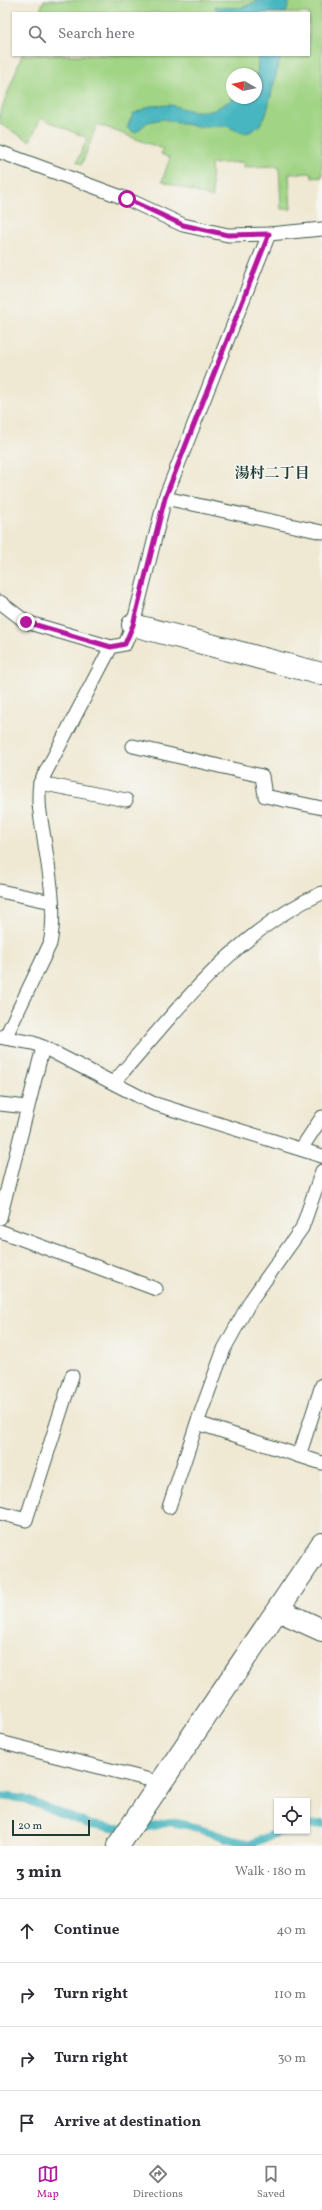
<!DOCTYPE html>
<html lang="en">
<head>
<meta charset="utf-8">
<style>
	body { margin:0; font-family:Vollkorn,"Noto Serif JP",serif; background:#f7f7f7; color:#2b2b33 }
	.controls { position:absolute; right:12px; bottom:12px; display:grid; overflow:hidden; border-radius:0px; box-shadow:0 1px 3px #0004 }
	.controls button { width:36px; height:36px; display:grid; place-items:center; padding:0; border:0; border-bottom:1px solid #e1e1e2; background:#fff; color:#2b2b33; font:20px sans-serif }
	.compass { position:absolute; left:226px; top:68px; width:36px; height:36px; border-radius:50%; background:#fff; box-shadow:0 1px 3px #0004; rotate:279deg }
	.scale { position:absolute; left:12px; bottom:10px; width:78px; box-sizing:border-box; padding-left:4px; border:2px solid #1f3d34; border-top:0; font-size:11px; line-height:14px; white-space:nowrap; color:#1f3d34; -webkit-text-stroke:3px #f6f6f2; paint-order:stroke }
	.stop { position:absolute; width:12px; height:12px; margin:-9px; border:3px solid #b5179e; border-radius:50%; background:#fff }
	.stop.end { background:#b5179e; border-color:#fff; box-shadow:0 1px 4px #0008 }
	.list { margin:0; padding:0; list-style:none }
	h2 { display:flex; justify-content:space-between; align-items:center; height:52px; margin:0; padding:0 16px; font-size:17px }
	h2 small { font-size:13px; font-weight:400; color:#7c7c81 }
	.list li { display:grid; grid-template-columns:26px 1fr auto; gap:12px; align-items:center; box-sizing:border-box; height:64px; padding:0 16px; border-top:1px solid #e1e1e2 }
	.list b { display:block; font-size:15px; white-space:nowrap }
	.list em { font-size:13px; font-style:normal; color:#7c7c81 }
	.icon { flex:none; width:22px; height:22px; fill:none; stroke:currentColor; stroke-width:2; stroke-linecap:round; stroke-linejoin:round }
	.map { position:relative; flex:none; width:322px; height:1846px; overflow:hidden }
	.search { position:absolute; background:#fff; box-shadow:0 1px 3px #0004; left:12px; right:12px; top:12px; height:44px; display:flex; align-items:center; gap:10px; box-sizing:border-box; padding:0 14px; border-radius:0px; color:#7c7c81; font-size:15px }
	.sheet { height:308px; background:#fff }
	nav { display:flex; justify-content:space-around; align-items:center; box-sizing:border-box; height:56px; border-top:1px solid #e1e1e2; background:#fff; font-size:11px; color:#7c7c81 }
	nav a { display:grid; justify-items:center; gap:2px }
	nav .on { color:#b5179e }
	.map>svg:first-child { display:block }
	.green { fill:#a1d485; stroke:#60885c; fill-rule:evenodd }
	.water { fill:#47b6c0; stroke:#337a7a }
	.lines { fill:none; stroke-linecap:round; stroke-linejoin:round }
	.stream { stroke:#47b6c0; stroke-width:8 }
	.service-casing { stroke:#3e574c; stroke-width:15 }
	.minor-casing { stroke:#3e574c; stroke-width:24 }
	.service { stroke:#fff; stroke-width:13 }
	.minor { stroke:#fff; stroke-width:22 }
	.route { stroke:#b5179e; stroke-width:5 }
	.labels { text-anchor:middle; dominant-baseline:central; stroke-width:3; stroke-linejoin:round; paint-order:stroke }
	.neighbourhood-label { font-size:15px; font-weight:bold; fill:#1f3d34; stroke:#f6f6f2 }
</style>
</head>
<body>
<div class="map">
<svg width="322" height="1846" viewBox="0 0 322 1846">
	<rect width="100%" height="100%" fill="#f6f6f2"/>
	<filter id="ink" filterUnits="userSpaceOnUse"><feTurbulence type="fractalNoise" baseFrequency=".025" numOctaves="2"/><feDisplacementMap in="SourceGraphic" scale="8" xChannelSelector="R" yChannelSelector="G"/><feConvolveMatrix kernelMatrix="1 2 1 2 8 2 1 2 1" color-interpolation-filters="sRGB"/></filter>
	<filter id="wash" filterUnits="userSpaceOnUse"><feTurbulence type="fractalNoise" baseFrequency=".012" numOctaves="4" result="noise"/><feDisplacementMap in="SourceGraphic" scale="16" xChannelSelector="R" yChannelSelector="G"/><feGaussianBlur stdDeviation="0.9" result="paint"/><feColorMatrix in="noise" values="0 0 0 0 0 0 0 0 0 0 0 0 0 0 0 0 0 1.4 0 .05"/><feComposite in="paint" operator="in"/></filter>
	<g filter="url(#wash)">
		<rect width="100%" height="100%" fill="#efe8d2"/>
		<path class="green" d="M44 0H322V177L312 178 311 173 289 174 291 209H281L279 166 244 167V162L211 164 213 198 162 181 170 158 161 154 163 149 97 124 82 164 77 162 87 138 41 118 30 141 0 124V113L22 55H309V13H39ZM232 74H256V98H232Z"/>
		<g class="water">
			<path d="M260 0H290L286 13H233L217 10 214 7 241 8Z"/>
			<path d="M258 55H281L266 115 259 126 250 132 243 133 226 126 198 127 163 119 148 122 135 133 127 128 133 114 150 106 171 105 192 111H212L235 98H256Z"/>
		</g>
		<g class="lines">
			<g class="stream">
				<path d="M0 1796 24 1799 91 1825 113 1828H144L170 1822 187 1825 233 1840 251 1844 281 1831"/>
				<path d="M307 1825 322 1824"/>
			</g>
		</g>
	</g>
	<g filter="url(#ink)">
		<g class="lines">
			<defs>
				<g id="service">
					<path d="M0 152 127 199 183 225 228 235 269 234 322 229"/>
					<path d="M165 498 322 532"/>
					<path d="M0 602 26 622 111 647 125 644 133 625 165 498 269 234"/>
					<path d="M133 746 262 776 265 796 322 808"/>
					<path d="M40 783 126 800"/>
					<path d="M0 891 52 902"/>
					<path d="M0 1037 33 1043 43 1047 152 1103 322 1156"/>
					<path d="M5 1038 50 944C57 909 49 873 44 838 41 819 37 802 40 783L111 647"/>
					<path d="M114 1082C175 1013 235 931 322 893"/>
					<path d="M0 1104 27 1107"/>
					<path d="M301 1149 322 1117"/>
					<path d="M322 1171 302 1228 251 1300 224 1349 197 1423 322 1463"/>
					<path d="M0 1218 43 1047"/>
					<path d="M0 1231 156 1289"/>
					<path d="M299 1456 322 1385"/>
					<path d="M169 1507 197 1423"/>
					<path d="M0 1513 26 1520 72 1376"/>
					<path d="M0 1742 162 1783"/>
				</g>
				<g id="minor">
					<path d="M133 625 322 674"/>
					<path d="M278 1610 322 1630"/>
					<path d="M118 1846 322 1544"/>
				</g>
			</defs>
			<use href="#service" class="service-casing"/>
			<use href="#minor" class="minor-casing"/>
			<use href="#service" class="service"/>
			<use href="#minor" class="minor"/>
		</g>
	</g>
	<g class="lines" filter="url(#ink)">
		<path class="route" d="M26 622 111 647 125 644 133 625 165 498 269 234 228 235 183 225 127 199"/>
	</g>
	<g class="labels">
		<g class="neighbourhood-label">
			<text x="272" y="474">湯村二丁目</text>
		</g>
	</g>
</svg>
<div class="controls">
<button><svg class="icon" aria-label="locate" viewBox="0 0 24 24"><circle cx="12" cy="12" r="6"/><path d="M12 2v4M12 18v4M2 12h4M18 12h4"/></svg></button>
</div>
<svg class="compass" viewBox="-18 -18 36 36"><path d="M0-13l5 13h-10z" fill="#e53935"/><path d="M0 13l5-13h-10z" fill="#7c7c81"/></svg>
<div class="scale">20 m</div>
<div class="stop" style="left:127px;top:199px"></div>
<div class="stop end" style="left:26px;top:622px"></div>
<div class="search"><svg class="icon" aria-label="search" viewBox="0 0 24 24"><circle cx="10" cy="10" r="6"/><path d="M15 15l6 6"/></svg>Search here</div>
</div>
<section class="sheet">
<h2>3 min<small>Walk · 180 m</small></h2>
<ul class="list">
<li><svg class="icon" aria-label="ahead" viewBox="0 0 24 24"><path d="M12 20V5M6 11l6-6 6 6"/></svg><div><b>Continue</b></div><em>40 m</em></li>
<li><svg class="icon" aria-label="right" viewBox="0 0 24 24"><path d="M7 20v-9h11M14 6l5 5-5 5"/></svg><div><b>Turn right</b></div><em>110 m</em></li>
<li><svg class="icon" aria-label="right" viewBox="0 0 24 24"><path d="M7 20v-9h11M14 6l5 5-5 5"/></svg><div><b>Turn right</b></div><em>30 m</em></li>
<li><svg class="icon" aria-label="arrive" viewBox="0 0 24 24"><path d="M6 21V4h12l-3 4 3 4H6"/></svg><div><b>Arrive at destination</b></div></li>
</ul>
</section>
<nav>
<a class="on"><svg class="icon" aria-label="map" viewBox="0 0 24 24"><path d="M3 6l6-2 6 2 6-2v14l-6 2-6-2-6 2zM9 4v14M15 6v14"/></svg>Map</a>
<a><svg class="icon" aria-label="directions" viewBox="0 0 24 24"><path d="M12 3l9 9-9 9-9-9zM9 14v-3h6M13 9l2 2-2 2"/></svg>Directions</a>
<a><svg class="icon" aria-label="saved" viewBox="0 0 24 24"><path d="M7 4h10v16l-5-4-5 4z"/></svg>Saved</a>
</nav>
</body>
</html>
